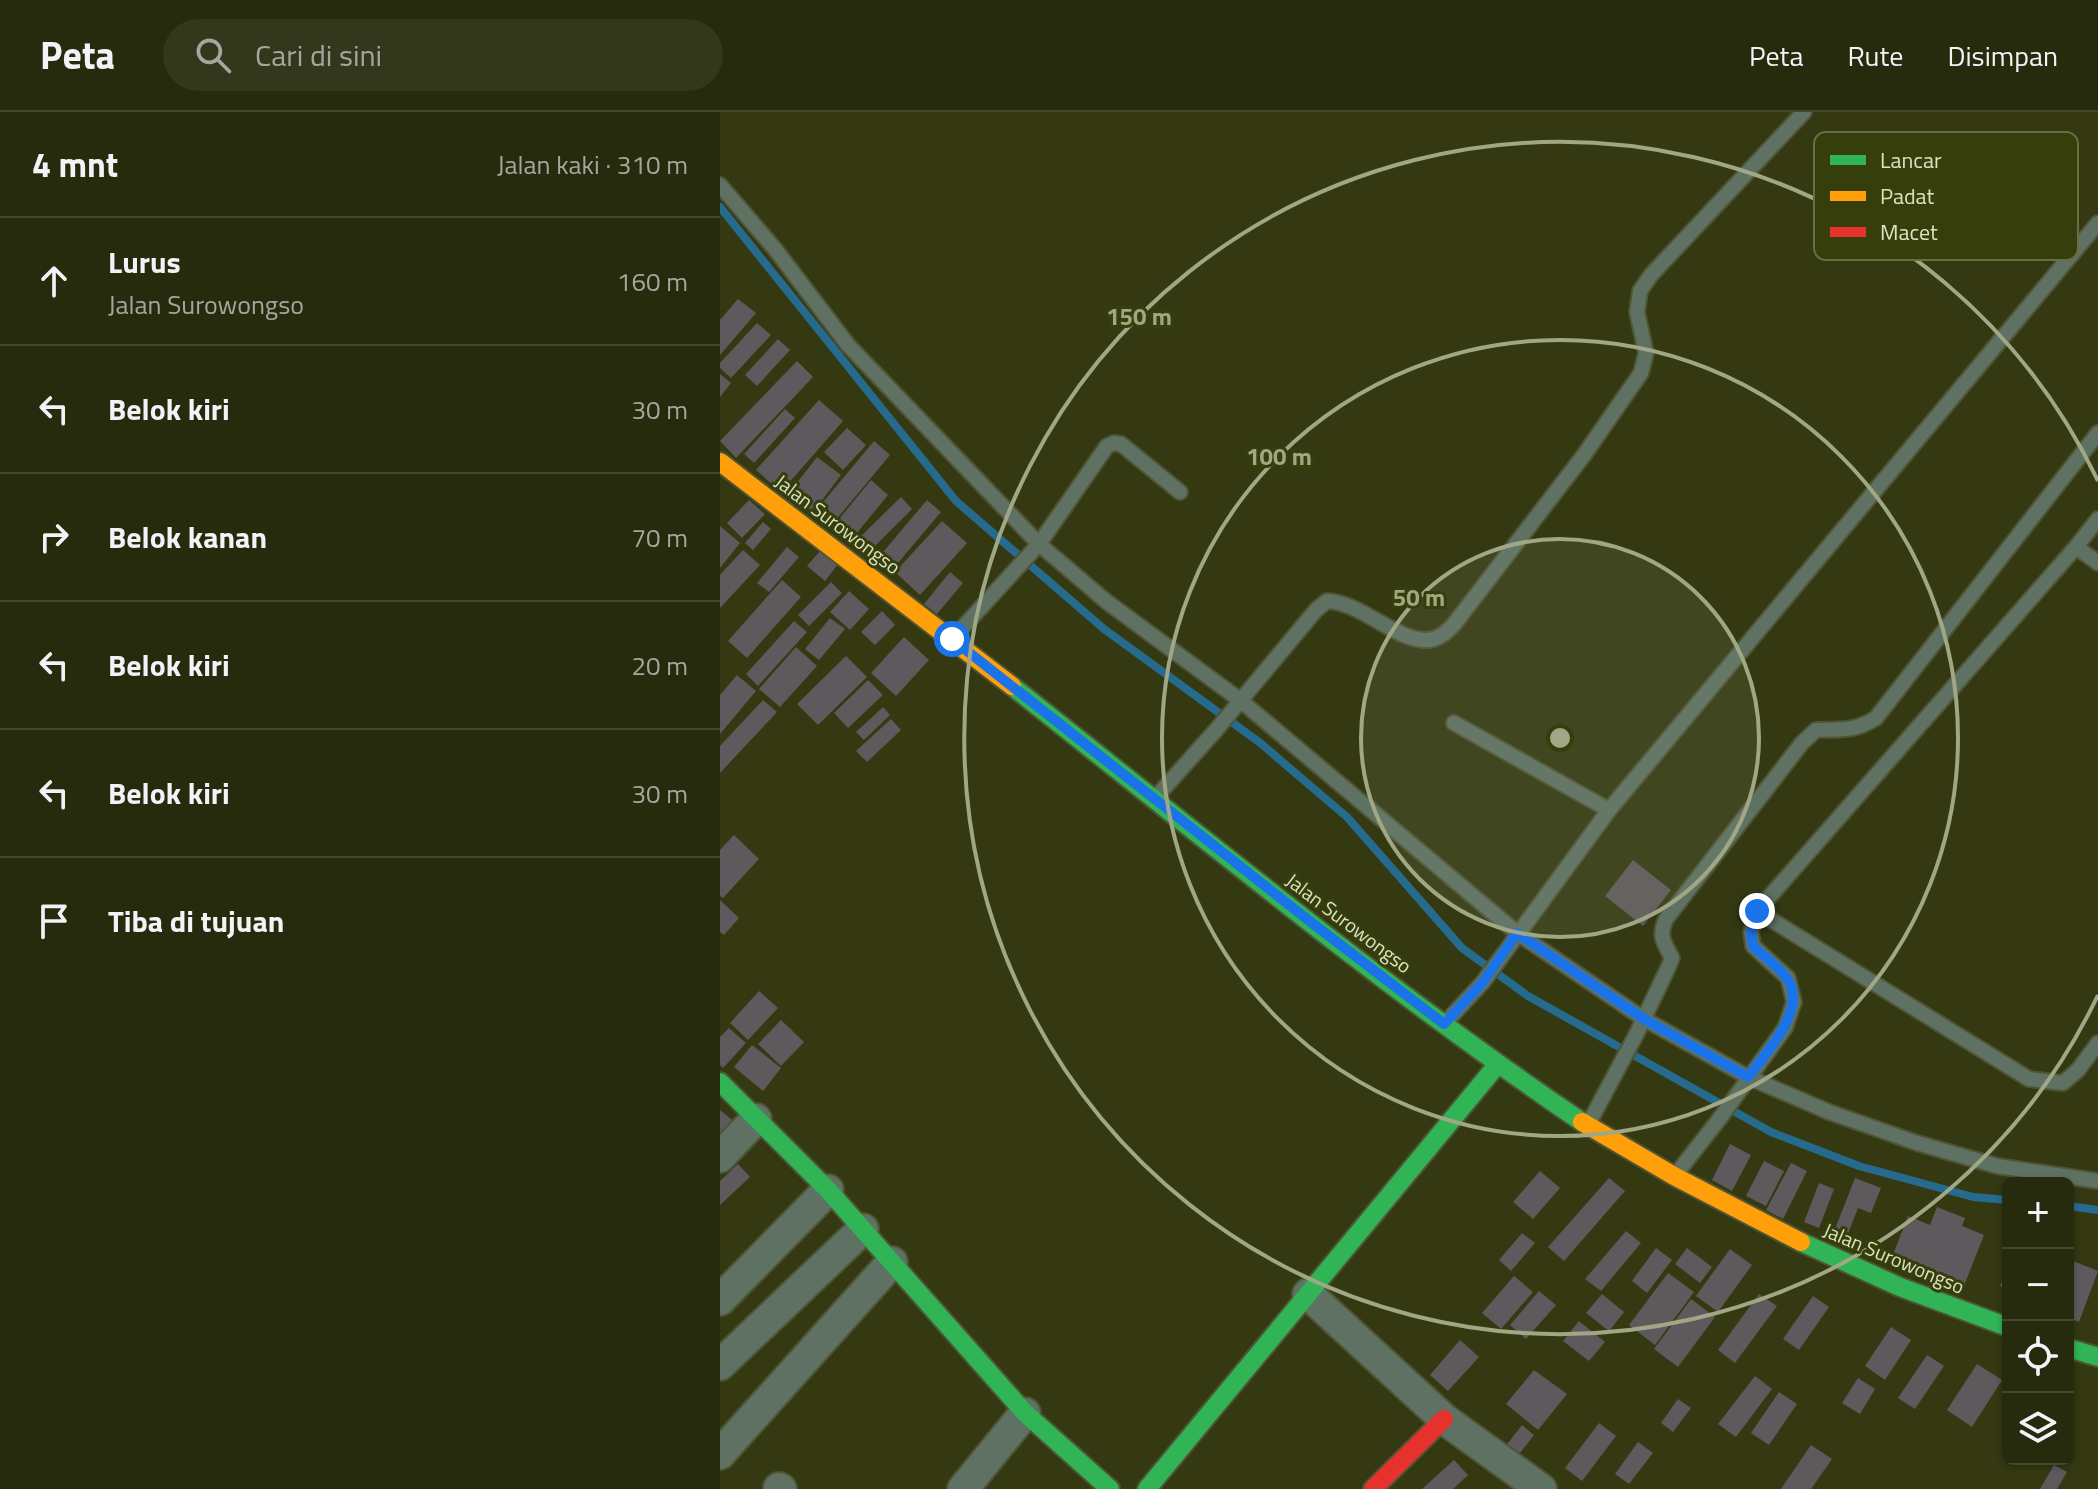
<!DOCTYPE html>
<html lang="id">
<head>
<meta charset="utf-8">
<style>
	body { margin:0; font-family:"Titillium Web",sans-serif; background:#33371c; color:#f1f3f6 }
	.controls { position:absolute; right:24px; bottom:24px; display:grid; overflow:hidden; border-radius:12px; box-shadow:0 2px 6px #0004 }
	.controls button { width:72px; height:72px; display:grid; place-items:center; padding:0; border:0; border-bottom:2px solid #43472e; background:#272b0e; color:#f1f3f6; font:40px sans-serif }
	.stop { position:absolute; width:24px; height:24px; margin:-18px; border:6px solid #1a73e8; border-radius:50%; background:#fff }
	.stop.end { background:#1a73e8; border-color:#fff; box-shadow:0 2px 8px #0008 }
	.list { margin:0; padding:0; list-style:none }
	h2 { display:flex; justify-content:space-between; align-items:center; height:104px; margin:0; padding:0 32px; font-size:34px }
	h2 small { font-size:26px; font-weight:400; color:#a4a79e }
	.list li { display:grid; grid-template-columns:52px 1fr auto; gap:24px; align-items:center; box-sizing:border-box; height:128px; padding:0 32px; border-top:2px solid #43472e }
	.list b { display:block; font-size:30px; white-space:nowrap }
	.list p { margin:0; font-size:26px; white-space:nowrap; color:#a4a79e }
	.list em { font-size:26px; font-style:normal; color:#a4a79e }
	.icon { flex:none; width:44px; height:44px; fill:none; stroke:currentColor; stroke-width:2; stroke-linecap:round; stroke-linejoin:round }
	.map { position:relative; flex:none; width:1378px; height:1377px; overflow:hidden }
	header { display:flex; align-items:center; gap:48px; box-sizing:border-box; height:112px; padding:0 40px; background:#272b0e; border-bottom:2px solid #43472e }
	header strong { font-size:38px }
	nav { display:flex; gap:44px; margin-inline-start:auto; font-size:28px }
	.search { width:560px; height:72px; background:#33371c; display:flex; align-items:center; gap:20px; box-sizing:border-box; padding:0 28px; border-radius:44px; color:#a4a79e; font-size:30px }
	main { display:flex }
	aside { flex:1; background:#272b0e }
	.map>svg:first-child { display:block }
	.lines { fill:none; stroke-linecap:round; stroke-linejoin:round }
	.stream { stroke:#266b8e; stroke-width:8 }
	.building { fill:#5e595c }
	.lane-casing { stroke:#4f5435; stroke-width:18 }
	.street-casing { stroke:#4f5435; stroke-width:34 }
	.fast-casing { stroke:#4f5435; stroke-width:22 }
	.slow-casing { stroke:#4f5435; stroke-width:22 }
	.jam-casing { stroke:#4f5435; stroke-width:22 }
	.lane { stroke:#5e7162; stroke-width:14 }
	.street { stroke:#5e7162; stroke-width:30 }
	.fast { stroke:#30b455; stroke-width:18 }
	.slow { stroke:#ff9f0a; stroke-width:18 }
	.jam { stroke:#e5322d; stroke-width:18 }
	.route { stroke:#1a73e8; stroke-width:10 }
	.ring { fill:none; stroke:#a0a784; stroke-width:4 }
	.labels { text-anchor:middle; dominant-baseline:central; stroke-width:6; stroke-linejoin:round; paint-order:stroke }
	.street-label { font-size:20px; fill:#dae2c1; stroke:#363e0b }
	.key { fill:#363e0b; stroke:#676f42; stroke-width:2 }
	.key-label { font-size:22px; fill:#dae2c1 }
	.centre { fill:#a0a784; stroke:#363e0b; stroke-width:4 }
	.ring-label { font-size:24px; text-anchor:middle; font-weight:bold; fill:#a0a784; stroke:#363e0b; stroke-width:6; stroke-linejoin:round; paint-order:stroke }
</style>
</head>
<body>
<header>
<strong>Peta</strong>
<div class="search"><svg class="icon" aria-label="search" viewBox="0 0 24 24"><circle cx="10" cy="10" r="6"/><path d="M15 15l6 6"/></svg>Cari di sini</div>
<nav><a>Peta</a><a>Rute</a><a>Disimpan</a></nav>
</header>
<main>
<aside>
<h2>4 mnt<small>Jalan kaki · 310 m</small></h2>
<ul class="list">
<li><svg class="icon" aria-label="ahead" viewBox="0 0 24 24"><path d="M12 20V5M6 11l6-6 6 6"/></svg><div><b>Lurus</b><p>Jalan Surowongso</p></div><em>160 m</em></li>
<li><svg class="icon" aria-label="left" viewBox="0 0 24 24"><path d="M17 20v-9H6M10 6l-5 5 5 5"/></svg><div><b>Belok kiri</b></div><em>30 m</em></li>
<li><svg class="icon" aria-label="right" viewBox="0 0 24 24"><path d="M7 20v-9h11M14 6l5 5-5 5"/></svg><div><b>Belok kanan</b></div><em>70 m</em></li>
<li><svg class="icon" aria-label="left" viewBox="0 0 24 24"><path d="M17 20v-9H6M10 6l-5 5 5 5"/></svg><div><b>Belok kiri</b></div><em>20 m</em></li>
<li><svg class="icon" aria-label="left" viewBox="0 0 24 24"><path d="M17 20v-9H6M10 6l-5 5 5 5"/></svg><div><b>Belok kiri</b></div><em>30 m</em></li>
<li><svg class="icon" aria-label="arrive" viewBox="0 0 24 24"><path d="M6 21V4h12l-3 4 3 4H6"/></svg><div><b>Tiba di tujuan</b></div></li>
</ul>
</aside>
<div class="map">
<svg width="1378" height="1377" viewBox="0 0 1378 1377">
	<rect width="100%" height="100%" fill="#343912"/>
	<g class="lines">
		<g class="stream">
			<path d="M0 95 236 389 384 517 539 630 627 705 742 836 808 884 1051 1020 1139 1054 1253 1085 1288 1088"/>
			<path d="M1348 1094 1378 1098"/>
		</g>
	</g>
	<g class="building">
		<path d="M18 187 36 201 0 243V208Z"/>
		<path d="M37 211 51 223 11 266 0 256V251Z"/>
		<path d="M58 227 70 238 37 274 25 263Z"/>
		<path d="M77 249 93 265 16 346 0 329Z"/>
		<path d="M0 262 11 271 0 285Z"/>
		<path d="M99 288 123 309 61 380 36 358Z"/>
		<path d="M65 297 75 306 34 351 24 342Z"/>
		<path d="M127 316 146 333 123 358 104 340Z"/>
		<path d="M154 329 170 343 110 415 94 401Z"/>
		<path d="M97 345 121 363 93 400 69 381Z"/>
		<path d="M151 368 168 383 132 427 115 412Z"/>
		<path d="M181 385 192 397 150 439 138 427Z"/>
		<path d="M29 388 45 402 22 426 7 411Z"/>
		<path d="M207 388 221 400 172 458 158 446Z"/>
		<path d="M222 409 247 431 200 483 175 460Z"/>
		<path d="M43 410 51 417 33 438 25 431Z"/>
		<path d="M0 414 20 431 0 456Z"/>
		<path d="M67 435 79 445 49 480 37 471Z"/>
		<path d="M23 438 40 453 0 496V463Z"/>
		<path d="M101 438 118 452 105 469 87 454Z"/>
		<path d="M230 460 243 471 217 502 204 492Z"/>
		<path d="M62 468 81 485 27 546 8 529Z"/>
		<path d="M111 470 122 481 89 514 78 503Z"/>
		<path d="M129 479 149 497 130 518 110 500Z"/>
		<path d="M162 499 175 513 155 533 141 520Z"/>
		<path d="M110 506 125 517 99 548 85 537Z"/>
		<path d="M74 509 87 520 38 574 26 562Z"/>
		<path d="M184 525 209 548 176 584 151 561Z"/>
		<path d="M76 535 97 554 60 595 39 577Z"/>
		<path d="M126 544 147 565 98 613 77 592Z"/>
		<path d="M17 563 36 579 0 622V583Z"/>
		<path d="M148 568 163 583 128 616 114 601Z"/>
		<path d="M43 588 57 600 0 661V634Z"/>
		<path d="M163 595 170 603 144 628 136 620Z"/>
		<path d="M171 607 181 618 147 650 136 639Z"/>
		<path d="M14 723 39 747 3 786 0 784V738Z"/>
		<path d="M913 748 951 778 923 814 885 784Z"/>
		<path d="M0 788 19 806 4 823 0 820Z"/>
		<path d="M39 879 58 896 28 928 10 911Z"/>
		<path d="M61 908 84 930 61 954 38 932Z"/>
		<path d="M9 916 26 931 3 956 0 953V925Z"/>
		<path d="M32 933 61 956 43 979 14 955Z"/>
		<path d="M0 998 22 1016 0 1041Z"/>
		<path d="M1010 1032 1031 1043 1012 1079 992 1068Z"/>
		<path d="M1044 1049 1064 1059 1046 1094 1026 1084Z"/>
		<path d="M1071 1051 1087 1059 1063 1107 1046 1098Z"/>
		<path d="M18 1052 30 1065 0 1093V1069Z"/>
		<path d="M820 1059 840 1076 813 1107 793 1090Z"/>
		<path d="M889 1066 905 1079 844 1149 828 1135Z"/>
		<path d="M1135 1066 1161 1076 1151 1101 1138 1096 1126 1127 1113 1122Z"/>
		<path d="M1099 1071 1114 1077 1099 1116 1084 1110Z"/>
		<path d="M1217 1095 1245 1106 1242 1114 1264 1123 1240 1184 1192 1158 1193 1153 1172 1145 1188 1104 1210 1113Z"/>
		<path d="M906 1119 921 1131 881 1179 865 1167Z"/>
		<path d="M802 1121 815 1131 791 1159 779 1148Z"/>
		<path d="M936 1136 952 1148 927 1181 912 1169Z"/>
		<path d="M967 1136 992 1155 980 1171 955 1152Z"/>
		<path d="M1010 1137 1032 1153 998 1200 976 1184Z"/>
		<path d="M1348 1147 1378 1159 1359 1210 1348 1206Z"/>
		<path d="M1288 1153V1177L1280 1174Z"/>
		<path d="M948 1161 974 1180 935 1233 909 1213Z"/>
		<path d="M794 1164 813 1180 781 1217 762 1201Z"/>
		<path d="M819 1179 836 1193 806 1227 790 1213Z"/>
		<path d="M882 1182 904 1200 889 1219 866 1201Z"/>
		<path d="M1039 1182 1057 1194 1015 1251 998 1238Z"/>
		<path d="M1093 1184 1109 1195 1079 1238 1063 1227Z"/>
		<path d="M971 1187 995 1205 958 1255 934 1237Z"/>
		<path d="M859 1209 885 1230 869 1249 843 1229Z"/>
		<path d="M1171 1215 1191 1228 1165 1268 1145 1254Z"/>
		<path d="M740 1228 759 1245 728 1279 710 1263Z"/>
		<path d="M1207 1243 1224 1254 1195 1297 1178 1286Z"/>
		<path d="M1257 1252 1282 1268 1252 1315 1227 1298Z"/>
		<path d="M814 1258 847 1282 818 1318 786 1292Z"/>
		<path d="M1035 1264 1052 1277 1016 1325 998 1312Z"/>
		<path d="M1138 1266 1155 1277 1140 1302 1122 1291Z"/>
		<path d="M1059 1280 1077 1292 1049 1333 1031 1321Z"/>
		<path d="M958 1287 971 1296 953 1320 941 1311Z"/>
		<path d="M879 1311 896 1324 862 1369 845 1356Z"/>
		<path d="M802 1313 814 1323 797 1345 785 1335Z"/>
		<path d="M918 1330 933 1341 909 1372 895 1362Z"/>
		<path d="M1091 1333 1112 1347 1091 1377H1061Z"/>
		<path d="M734 1348 748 1363 733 1377H702Z"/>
		<path d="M1334 1353 1347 1360 1337 1377H1320Z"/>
	</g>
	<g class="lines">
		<defs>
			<g id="lane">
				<path d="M0 73 55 137 128 233 319 432 387 490 520 588 797 821 924 907 1028 965 1109 1000 1197 1031 1277 1054 1378 1069"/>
				<path d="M1356 435 1378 451"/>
				<path d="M235 524 319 432 387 334 394 331 401 332 460 380"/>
				<path d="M734 611 889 698"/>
				<path d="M437 684 496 618 596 498 607 489C643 491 675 529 708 528 720 527 728 519 735 511L864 343 921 261 926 241 917 200 920 179 931 163 1084 0"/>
				<path d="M1037 799 1309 967 1343 971 1358 958 1378 931"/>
				<path d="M726 910 763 870 889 698 1378 111"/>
				<path d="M869 1011 916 923 948 856 952 846C944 830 938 825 946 807L1082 631 1096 618C1121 617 1134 620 1156 606L1378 321"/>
				<path d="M957 1061 1000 1006 1065 916 1074 890 1068 866 1033 834 1031 820 1037 799 1356 435 1378 407"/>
			</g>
			<g id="street">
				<path d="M0 1045 36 1007"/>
				<path d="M588 1182 724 1307 821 1377"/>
				<path d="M0 1188 108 1078"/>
				<path d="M0 1253 143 1117"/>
				<path d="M0 1342 172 1150"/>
				<path d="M59 1376 61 1377"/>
				<path d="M243 1377 305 1301"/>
			</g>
			<g id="fast">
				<path d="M292 574C479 722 664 876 862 1010"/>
				<path d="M0 970 108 1078 305 1301 390 1377"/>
				<path d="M1081 1130 1180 1175 1288 1215"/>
				<path d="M1348 1236 1378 1245"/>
				<path d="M427 1377 777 953"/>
			</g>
			<g id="slow">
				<path d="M0 350 292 574"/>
				<path d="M862 1010 954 1064 1081 1130"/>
			</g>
			<path id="jam" d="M653 1377 724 1307"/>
		</defs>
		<use href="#lane" class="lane-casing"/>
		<use href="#street" class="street-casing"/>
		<use href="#fast" class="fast-casing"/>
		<use href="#slow" class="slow-casing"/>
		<use href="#jam" class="jam-casing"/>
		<use href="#lane" class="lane"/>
		<use href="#street" class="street"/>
		<use href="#fast" class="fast"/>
		<use href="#slow" class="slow"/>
		<use href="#jam" class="jam"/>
	</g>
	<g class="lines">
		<path class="route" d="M232 527 592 811 724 912 763 870 797 821 924 907 1028 965C1046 941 1090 895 1066 865 1057 853 1043 844 1033 834L1031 820 1037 799"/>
	</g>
	<circle cx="840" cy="626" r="199" fill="#a0a784" fill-opacity=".12"/>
	<g class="ring">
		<circle cx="840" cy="626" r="199"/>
		<circle cx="840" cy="626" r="398"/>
		<path d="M1378 883A596 596 0 1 1 1378 369"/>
	</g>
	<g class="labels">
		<g class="street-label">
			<text transform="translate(118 412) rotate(37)">Jalan Surowongso</text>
			<text transform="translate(629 811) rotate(37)">Jalan Surowongso</text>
			<text transform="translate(1174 1146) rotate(23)">Jalan Surowongso</text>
		</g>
	</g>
	<rect x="1094" y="20" width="264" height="128" rx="12" class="key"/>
	<rect x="1110" y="43" width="36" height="10" fill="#30b455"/>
	<rect x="1110" y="79" width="36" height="10" fill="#ff9f0a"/>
	<rect x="1110" y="115" width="36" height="10" fill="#e5322d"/>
	<g class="key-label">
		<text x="1160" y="56">Lancar</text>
		<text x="1160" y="92">Padat</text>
		<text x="1160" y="128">Macet</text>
	</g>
	<circle cx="840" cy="626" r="12" class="centre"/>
	<g class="ring-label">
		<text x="419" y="213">150 m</text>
		<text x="559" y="353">100 m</text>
		<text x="699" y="494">50 m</text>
	</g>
</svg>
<div class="controls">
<button>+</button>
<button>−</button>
<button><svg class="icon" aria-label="locate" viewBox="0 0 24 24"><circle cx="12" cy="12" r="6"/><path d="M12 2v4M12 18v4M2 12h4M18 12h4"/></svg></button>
<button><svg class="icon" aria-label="layers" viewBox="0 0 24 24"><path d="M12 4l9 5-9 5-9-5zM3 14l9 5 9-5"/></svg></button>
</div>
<div class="stop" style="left:232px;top:527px"></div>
<div class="stop end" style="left:1037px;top:799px"></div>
</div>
</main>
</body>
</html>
